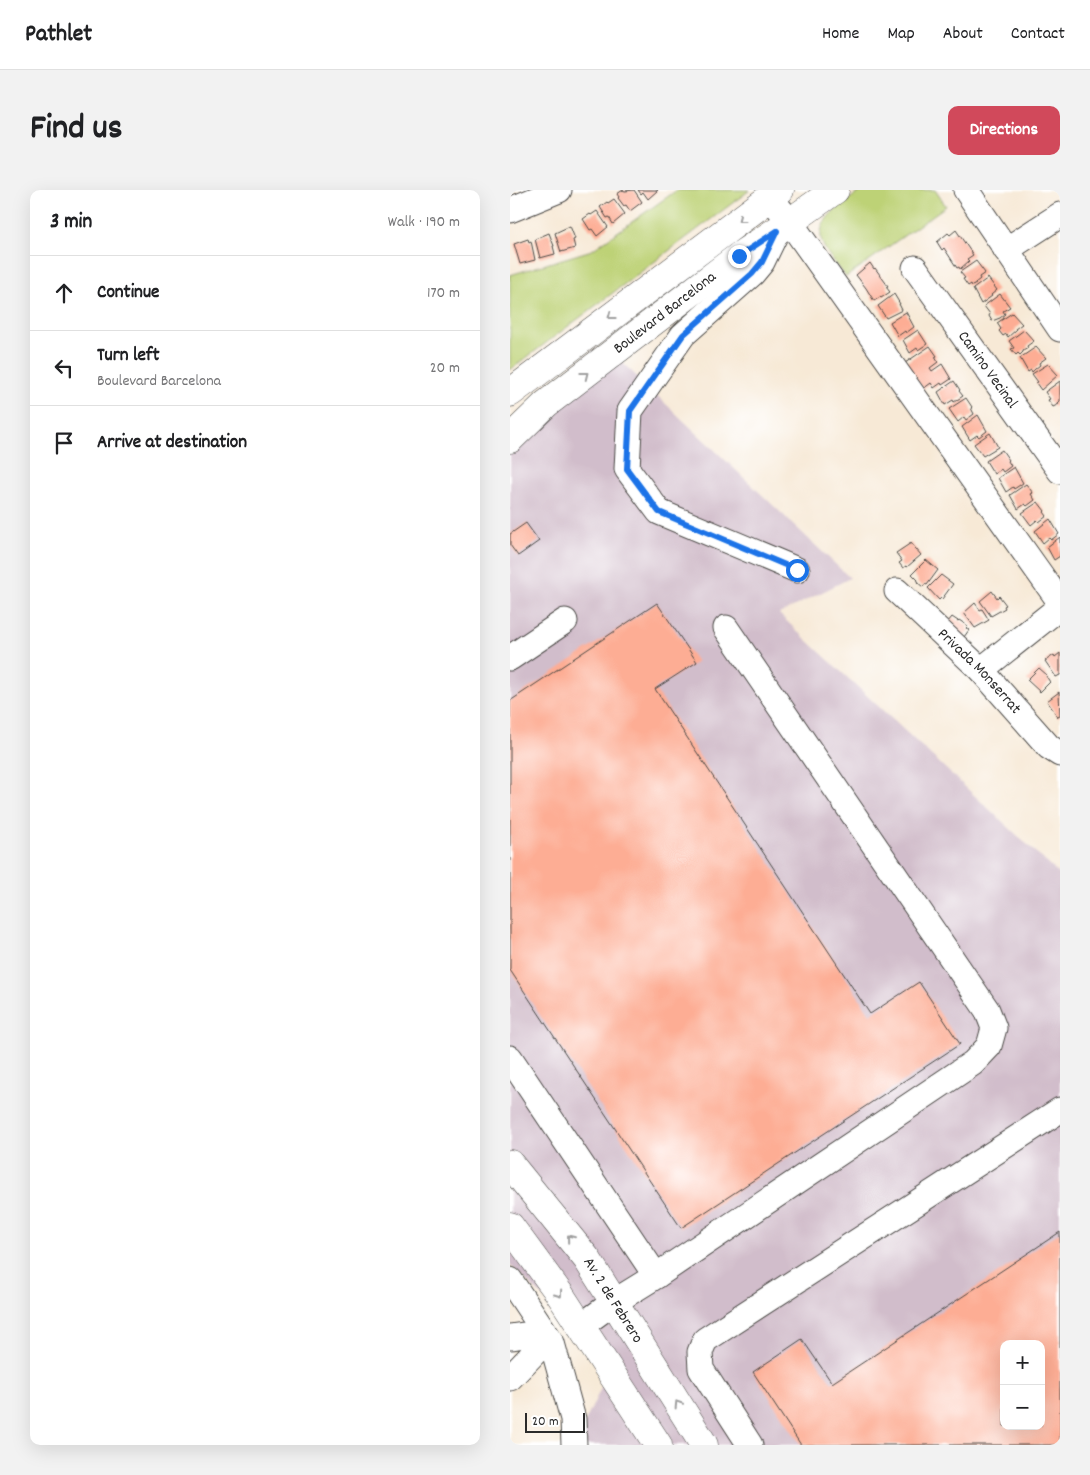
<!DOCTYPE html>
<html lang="en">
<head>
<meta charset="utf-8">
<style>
	body { margin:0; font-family:Dekko,sans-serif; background:#f2f2f2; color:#202124 }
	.controls { position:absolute; right:15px; bottom:15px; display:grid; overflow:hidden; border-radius:10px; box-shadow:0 5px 20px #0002 }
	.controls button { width:45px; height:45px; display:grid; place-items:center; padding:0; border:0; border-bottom:1px solid #e0e0e0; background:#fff; color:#202124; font:25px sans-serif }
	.scale { position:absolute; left:15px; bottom:12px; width:60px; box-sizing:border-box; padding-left:5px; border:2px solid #2b2b2b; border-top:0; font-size:14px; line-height:18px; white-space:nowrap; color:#2b2b2b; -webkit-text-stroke:4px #fff; paint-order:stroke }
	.stop { position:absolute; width:15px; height:15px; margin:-11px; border:4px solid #1a73e8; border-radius:50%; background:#fff }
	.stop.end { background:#1a73e8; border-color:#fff; box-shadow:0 1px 5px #0008 }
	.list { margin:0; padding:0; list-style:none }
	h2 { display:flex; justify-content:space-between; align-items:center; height:65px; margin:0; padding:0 20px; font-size:21px }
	h2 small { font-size:16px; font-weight:400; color:#757577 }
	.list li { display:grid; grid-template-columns:32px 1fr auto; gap:15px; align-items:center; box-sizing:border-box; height:75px; padding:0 20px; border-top:1px solid #e0e0e0 }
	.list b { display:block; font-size:19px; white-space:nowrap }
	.list p { margin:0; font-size:16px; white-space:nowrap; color:#757577 }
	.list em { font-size:16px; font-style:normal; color:#757577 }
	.icon { flex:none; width:28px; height:28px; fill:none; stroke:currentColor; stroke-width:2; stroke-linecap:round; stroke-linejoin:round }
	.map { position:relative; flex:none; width:550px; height:1255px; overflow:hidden; border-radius:10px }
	header { display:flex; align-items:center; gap:30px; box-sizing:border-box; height:70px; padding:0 25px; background:#fff; border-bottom:1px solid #e0e0e0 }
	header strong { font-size:24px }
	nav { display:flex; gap:28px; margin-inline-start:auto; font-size:18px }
	.intro { display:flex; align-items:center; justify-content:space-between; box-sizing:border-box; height:120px; padding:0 30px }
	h1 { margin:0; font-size:35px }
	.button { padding:12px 22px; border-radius:10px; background:#d1495b; color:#fff; font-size:18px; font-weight:700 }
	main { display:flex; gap:30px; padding:0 30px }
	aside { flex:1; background:#fff; border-radius:10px; box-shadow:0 5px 20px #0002 }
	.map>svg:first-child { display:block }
	.industrial { fill:#d1bdcb; fill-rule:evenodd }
	.green { fill:#bdd276; stroke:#747e50 }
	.building { fill:#fdad94; fill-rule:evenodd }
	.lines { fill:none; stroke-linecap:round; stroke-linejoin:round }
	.minor-casing { stroke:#4a4845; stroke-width:27 }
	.major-casing { stroke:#4a4845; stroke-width:29 }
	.minor { stroke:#fff; stroke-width:25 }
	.major { stroke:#fff; stroke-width:28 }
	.oneway { stroke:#a0a0a0 }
	.route { stroke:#1a73e8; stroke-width:6 }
	.labels { text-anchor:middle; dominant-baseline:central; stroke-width:5; stroke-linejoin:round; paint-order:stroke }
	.street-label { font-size:16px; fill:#2b2b2b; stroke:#fff }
</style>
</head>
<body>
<header>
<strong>Pathlet</strong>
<nav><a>Home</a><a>Map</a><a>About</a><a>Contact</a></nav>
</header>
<div class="intro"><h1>Find us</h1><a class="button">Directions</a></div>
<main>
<aside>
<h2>3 min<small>Walk · 190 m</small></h2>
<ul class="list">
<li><svg class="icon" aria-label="ahead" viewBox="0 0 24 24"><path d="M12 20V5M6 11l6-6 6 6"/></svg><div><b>Continue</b></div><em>170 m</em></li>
<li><svg class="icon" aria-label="left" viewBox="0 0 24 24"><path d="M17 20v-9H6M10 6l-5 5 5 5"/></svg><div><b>Turn left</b><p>Boulevard Barcelona</p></div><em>20 m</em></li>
<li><svg class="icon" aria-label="arrive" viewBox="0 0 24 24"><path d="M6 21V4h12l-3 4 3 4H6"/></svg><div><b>Arrive at destination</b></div></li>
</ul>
</aside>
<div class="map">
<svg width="550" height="1255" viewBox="0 0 550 1255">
	<rect width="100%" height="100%" fill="#fff"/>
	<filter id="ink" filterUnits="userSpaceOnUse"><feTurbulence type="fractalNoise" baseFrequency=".02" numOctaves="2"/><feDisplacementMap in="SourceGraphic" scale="10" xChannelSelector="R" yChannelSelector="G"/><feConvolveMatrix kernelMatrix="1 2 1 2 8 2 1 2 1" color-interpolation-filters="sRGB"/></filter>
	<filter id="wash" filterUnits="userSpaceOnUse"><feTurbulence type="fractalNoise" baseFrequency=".0096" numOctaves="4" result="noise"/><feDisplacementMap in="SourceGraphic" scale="20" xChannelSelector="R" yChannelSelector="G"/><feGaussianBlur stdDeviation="1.12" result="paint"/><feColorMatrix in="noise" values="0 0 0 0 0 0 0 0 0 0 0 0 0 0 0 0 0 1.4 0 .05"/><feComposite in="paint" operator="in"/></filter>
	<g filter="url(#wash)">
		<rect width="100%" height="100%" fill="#f7e9d6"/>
		<path class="industrial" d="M102 163 340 388 269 424 550 685V1255H64L102 1175 0 1075V249ZM494 1154H531V1236H494Z"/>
		<g class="green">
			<path d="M167 0H240L0 180V85L82 60Z"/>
			<path d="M352 0H425L436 16 336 87C329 77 318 66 313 55 302 29 335 13 352 0Z"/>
		</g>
		<g id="blocks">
			<g class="building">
				<path d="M113 0 115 1 124 0 132 12 120 21 116 15 114 16 108 8 109 7 107 4Z"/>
				<path d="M128 0H148L138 9 133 2 131 4Z"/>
				<path d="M104 9 115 24 103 34 99 27 97 28 90 17 97 12 98 13Z"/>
				<path d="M87 21 98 37 87 46 82 39 80 40 73 29 80 24 81 25Z"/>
				<path d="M60 36 65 49 63 50 65 58 51 62 45 43Z"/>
				<path d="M446 40 463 65 457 69 459 71 450 79 449 77 447 78 434 58 432 60 427 52 438 43 440 45Z"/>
				<path d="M39 43 44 56H43L45 64 30 68 25 49Z"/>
				<path d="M18 49 19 52 21 51 25 70 10 74 4 54Z"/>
				<path d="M466 71 475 83 469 87 470 89 465 93 466 94 462 96 461 94 458 96 453 89 455 88 450 82Z"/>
				<path d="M360 73 364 79 365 78 378 96 376 97 380 102 371 108 370 107 364 111 356 98 346 85Z"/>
				<path d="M478 88 487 100 481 105 482 106 471 114 463 99Z"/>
				<path d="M384 104 390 114H389L392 120 376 128 368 116Z"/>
				<path d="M490 104 500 117 493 121 495 124 490 128 482 131 479 126 480 124 474 116Z"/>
				<path d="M396 122 404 137 396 143 395 141 388 146 380 132Z"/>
				<path d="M502 123 512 134 505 139 506 140 498 147 496 144 493 146 489 141 491 139 487 133Z"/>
				<path d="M408 140 417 154 408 160 407 158 400 163 393 150Z"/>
				<path d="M514 140 524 151 517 156 518 158 513 161V162L510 165 508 163 506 165 501 159 504 158 499 151Z"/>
				<path d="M420 156 427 166 425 167 428 172 420 178 422 181 432 174 441 189 432 195 431 193 424 198 421 193 413 199 395 173Z"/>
				<path d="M526 157 536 168 529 173 530 175 525 179 522 182 521 180 518 182 510 168Z"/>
				<path d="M538 174 548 185 531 200 526 193 528 192 522 184Z"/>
				<path d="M444 191 450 200 449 201 453 206 444 212 443 210 435 215 428 202Z"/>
				<path d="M550 191V211L548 213 549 214 543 217 538 210 540 209 535 202Z"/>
				<path d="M456 208 462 217 461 218 464 224 456 230 454 227 448 232 439 219Z"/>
				<path d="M468 225 477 241 469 247 467 245 460 250 452 237Z"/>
				<path d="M480 243 488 257 473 266 464 254Z"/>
				<path d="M492 260 499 270 498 271 501 276 493 282 491 279 484 284 476 271Z"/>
				<path d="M504 277 513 293 504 299 503 297 496 302 488 288Z"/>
				<path d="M516 294 523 303 521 304 525 310 517 316 515 314 508 319 500 305Z"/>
				<path d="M528 312 535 321 534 322 537 326 529 332 527 330 521 335 512 323Z"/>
				<path d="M540 329 549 344 541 350 539 348 533 353 525 341Z"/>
				<path d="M16 333 29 351 8 366 0 355V344Z"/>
				<path d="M550 347V366L544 370 537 357Z"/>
				<path d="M401 353 411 365 397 377 396 376 393 378 389 373 392 371 386 363Z"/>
				<path d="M416 370 428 380 417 395 415 394 413 397 407 392 408 390 402 384Z"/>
				<path d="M431 385 443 394 432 409 431 408 429 410 418 398Z"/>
				<path d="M482 401 487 408 489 406 493 411 496 415 494 416 495 418 481 426 470 411Z"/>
				<path d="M147 413 187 472 145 499 360 824 409 792 450 854 171 1038 0 780V511Z"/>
				<path d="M465 413 470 420 472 419 479 430 465 438 454 423Z"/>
				<path d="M442 427 448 431 449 430 458 436 456 438 459 440 454 447 452 445 447 451 433 438Z"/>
				<path d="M550 463V485L546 487 535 471 544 465 545 467Z"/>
				<path d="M529 478 537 485 536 486 540 492 530 502 517 490Z"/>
				<path d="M549 502 550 526 548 527 537 511Z"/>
				<path d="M550 1042V1255H291L243 1182 292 1149 322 1193ZM494 1154H531V1236H494Z"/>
			</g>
		</g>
	</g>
	<g filter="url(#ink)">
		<use href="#blocks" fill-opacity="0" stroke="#4a4845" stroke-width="1"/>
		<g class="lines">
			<defs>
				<g id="minor">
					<path d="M456 0 550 139"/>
					<path d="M260 7 280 32 550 412"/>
					<path d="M0 20 49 0"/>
					<path d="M267 41 252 72 242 84 173 145 120 221 117 279 149 322 287 380"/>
					<path d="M496 60 550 25"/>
					<path id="s1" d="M405 78 550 281"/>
					<path id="s2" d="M387 401 471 480 539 557 550 564"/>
					<path d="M0 468 55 431"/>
					<path d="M471 480 550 417"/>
					<path d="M0 868 146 1086"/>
					<path d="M0 1090 42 1153 63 1229 64 1255"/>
					<path d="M71 1136 104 1112 146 1086 463 873 479 856 484 838 477 820 216 438"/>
					<path d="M0 1147C11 1146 23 1141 30 1152L27 1160 0 1188"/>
					<path d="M240 1255 191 1179 190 1162 195 1150 550 920"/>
				</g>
				<g id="major">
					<path d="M0 203 270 0"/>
					<path id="s3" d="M0 249 36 214 229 66 280 32 325 0"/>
					<path id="s4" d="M0 974 77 1069 194 1255"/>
					<path d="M0 1036 49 1103 148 1255"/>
				</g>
			</defs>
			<use href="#minor" class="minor-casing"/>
			<use href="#major" class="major-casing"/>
			<use href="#minor" class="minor"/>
			<use href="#major" class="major"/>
		</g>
		<defs><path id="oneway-chevron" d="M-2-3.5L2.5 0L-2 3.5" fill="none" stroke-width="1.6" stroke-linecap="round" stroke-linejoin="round" transform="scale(1.25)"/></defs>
		<g class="oneway">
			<use href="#oneway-chevron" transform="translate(231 29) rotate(143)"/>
			<use href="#oneway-chevron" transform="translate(101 126) rotate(143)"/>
			<use href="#oneway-chevron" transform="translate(75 185) rotate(-38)"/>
			<use href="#oneway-chevron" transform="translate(60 1048) rotate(-129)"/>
			<use href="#oneway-chevron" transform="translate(49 1104) rotate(55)"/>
			<use href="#oneway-chevron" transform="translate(168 1214) rotate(-122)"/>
		</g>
	</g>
	<g class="lines" filter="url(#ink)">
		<path class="route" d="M229 66 267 41 252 72 242 84 173 145 120 221 117 279 149 322 287 380"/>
	</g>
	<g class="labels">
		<g class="street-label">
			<text stroke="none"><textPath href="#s3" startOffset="200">Boulevard Barcelona</textPath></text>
			<text stroke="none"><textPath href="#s1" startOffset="125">Camino Vecinal</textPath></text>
			<text stroke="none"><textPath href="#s2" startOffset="115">Privada Monserrat</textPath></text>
			<text stroke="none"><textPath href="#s4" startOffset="171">Av. 2 de Febrero</textPath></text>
		</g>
	</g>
</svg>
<div class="controls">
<button>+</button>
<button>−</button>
</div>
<div class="scale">20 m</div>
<div class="stop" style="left:287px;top:380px"></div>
<div class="stop end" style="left:229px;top:66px"></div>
</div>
</main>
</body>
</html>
